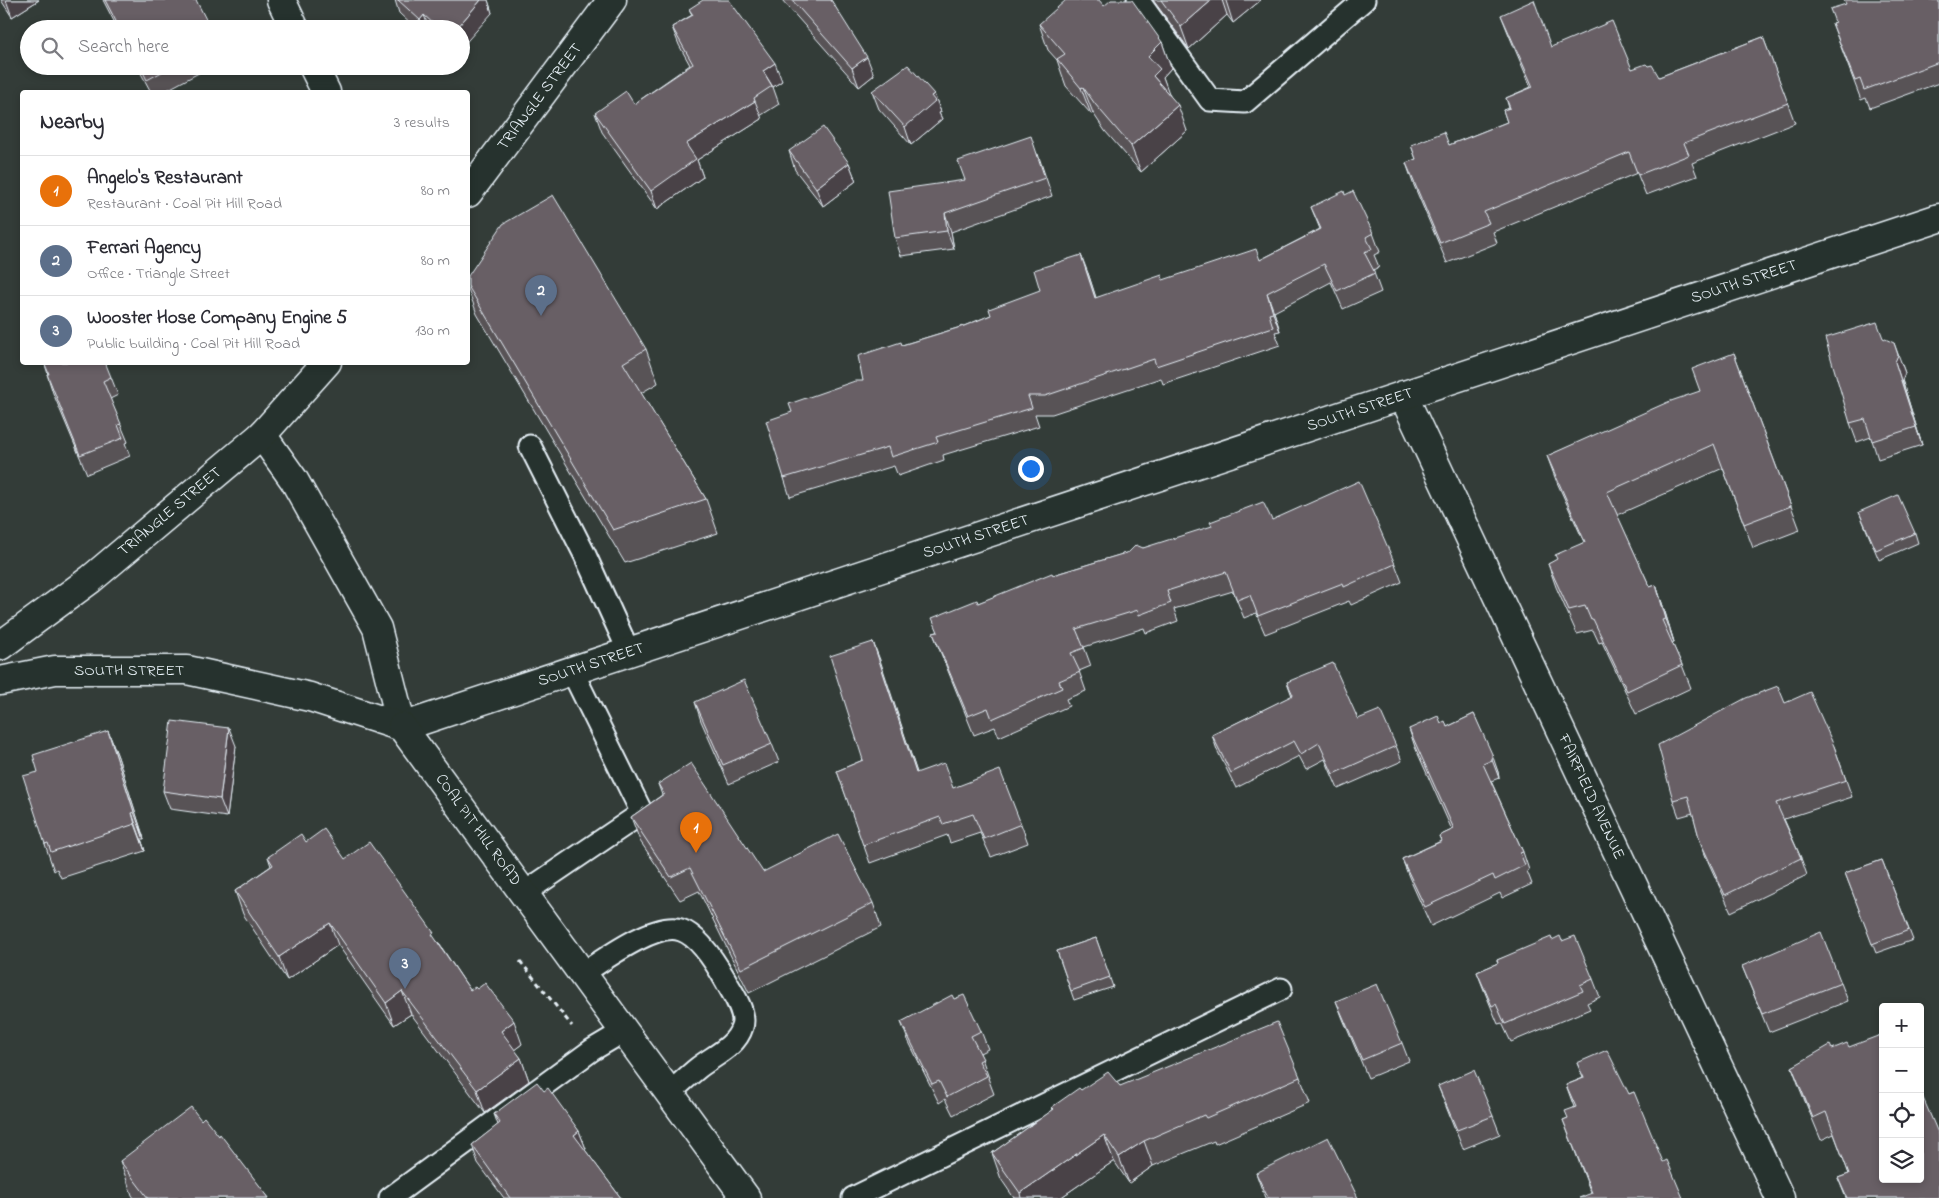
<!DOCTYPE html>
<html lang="en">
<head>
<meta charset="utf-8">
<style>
	body { margin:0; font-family:"Indie Flower",sans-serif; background:#f2f2f3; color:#2b2b33 }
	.controls { position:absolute; right:15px; bottom:15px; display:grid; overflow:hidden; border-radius:5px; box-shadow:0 2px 8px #0003 }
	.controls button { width:45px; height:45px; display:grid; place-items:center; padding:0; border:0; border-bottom:1px solid #e1e1e2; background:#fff; color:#2b2b33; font:25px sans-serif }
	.you { position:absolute; left:1030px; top:468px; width:18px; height:18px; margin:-12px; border:4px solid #fff; border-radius:50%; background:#1a73e8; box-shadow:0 0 0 8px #1a73e833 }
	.badge { display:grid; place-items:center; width:32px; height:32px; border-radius:50%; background:#8a5d65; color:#fff; font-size:16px; font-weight:700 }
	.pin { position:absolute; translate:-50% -41px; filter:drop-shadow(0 1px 2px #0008) }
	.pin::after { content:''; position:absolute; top:26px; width:18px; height:15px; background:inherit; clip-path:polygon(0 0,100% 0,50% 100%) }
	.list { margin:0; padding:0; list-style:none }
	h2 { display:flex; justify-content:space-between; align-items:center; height:65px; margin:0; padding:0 20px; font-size:21px }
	h2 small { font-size:16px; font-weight:400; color:#7c7c81 }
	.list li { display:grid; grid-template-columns:32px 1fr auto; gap:15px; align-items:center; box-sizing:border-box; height:70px; padding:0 20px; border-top:1px solid #e1e1e2 }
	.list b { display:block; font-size:19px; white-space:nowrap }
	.list p { margin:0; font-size:16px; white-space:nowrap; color:#7c7c81 }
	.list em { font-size:16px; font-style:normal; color:#7c7c81 }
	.icon { flex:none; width:28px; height:28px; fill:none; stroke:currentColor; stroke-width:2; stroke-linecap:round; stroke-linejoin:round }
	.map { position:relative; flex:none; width:1939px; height:1198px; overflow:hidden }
	.search { position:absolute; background:#fff; box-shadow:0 2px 8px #0003; left:20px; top:20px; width:450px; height:55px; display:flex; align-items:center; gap:12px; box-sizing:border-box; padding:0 18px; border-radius:28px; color:#7c7c81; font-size:19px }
	.panel { position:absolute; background:#fff; box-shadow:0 2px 8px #0003; left:20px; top:90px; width:450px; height:275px; border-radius:5px }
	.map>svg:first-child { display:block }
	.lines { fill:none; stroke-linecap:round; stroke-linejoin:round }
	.lane-casing { stroke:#e8f1f8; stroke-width:25 }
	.street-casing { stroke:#e8f1f8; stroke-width:31 }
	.secondary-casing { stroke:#e8f1f8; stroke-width:31 }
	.path { stroke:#e8f1f8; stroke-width:3; stroke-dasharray:5 4; stroke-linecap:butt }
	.lane { stroke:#26332d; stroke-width:21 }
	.street { stroke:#26332d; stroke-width:28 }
	.secondary { stroke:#26332d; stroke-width:28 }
	.wall { fill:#595257; stroke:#e8f1f8 }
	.shaded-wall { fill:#494247; stroke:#e8f1f8 }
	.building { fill:#685f65; stroke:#e8f1f8 }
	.labels { text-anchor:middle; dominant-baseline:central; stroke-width:4; stroke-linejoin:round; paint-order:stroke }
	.street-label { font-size:16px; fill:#e8f1f8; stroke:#26332d }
</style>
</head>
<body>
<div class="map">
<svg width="1939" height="1198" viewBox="0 0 1939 1198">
	<rect width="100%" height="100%" fill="#333c38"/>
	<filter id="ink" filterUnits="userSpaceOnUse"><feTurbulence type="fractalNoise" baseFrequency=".02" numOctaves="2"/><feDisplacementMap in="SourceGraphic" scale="10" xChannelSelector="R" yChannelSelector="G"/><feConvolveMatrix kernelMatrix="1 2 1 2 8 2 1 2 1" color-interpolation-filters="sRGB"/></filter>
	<g filter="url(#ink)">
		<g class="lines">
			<defs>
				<g id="lane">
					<path d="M1138 0 1210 100 1245 102 1364 0"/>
					<path d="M530 446 585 555 629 652"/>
					<path d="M524 893 642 813 572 671"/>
					<path d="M582 974C603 960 656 921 681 930 699 936 717 965 726 981 732 993 747 1012 742 1027 736 1047 713 1056 698 1068 688 1076 679 1085 669 1093"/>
					<path d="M390 1198 592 1050 624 1031"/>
					<path d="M853 1198 1281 989"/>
				</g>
				<g id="street">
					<path d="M281 0 295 29"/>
					<path d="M313 66 326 92"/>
					<path d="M1403 395 1780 1198"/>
					<path d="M262 435 294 480 377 628 402 727"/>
				</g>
				<g id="secondary">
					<path d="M468 193 612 0"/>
					<path d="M0 646 91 579 262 435 327 362"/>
					<path d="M0 681 55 670H187L310 697 402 727 1939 218"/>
					<path d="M402 727 746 1198"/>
				</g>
			</defs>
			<use href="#lane" class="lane-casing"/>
			<use href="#street" class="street-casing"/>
			<use href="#secondary" class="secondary-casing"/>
			<path class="path" d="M520 961 572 1026"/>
			<use href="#lane" class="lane"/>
			<use href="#street" class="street"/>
			<use href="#secondary" class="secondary"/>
		</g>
		<g class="wall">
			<path d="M1 0H39L12 17Z"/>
			<path d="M103 0H181L211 29H118Z"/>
			<path d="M395 0H488L492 13 461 29H416L399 13Z"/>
			<path d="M782 0H831L874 75 859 87Z"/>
			<path d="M1153 0H1261L1233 23 1227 15 1189 49Z"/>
			<path d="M1939 0V83L1870 108 1866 98 1861 100 1832 23Z"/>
			<path d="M689 9 782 81 773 87 779 104 760 116 762 119 697 160 703 177 657 209 602 132 595 113 634 104 690 65 679 45 672 27 692 15Z"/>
			<path d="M1501 15 1551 47 1632 69 1648 66 1659 77 1763 37 1795 123 1692 163 1697 176 1646 195 1637 173 1493 232 1497 243 1447 263 1413 183 1406 163 1416 159 1411 145H1449L1507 122 1503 110 1509 108 1506 98 1531 87 1509 35Z"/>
			<path d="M1039 24 1162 42 1171 68 1163 77 1169 95 1187 131 1141 172 1105 131 1093 113 1091 114 1066 86 1057 60 1048 50Z"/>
			<path d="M137 66H212L163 92H151Z"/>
			<path d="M872 91 934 94 941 112 939 113 942 119 911 145 879 109Z"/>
			<path d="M789 151 849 163 856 181 823 206 795 170Z"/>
			<path d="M1038 154 1052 196 951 232 954 249 901 256 895 238 965 180Z"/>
			<path d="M1345 195 1373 233 1380 252 1374 255 1379 267 1373 270 1381 292 1343 309 1331 282 1274 312 1280 331 1275 332 1280 345 1163 384 1161 378 1052 414H1035L1039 426 943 455 944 460 898 476 894 466 790 497 784 478 792 412 863 381 902 345 964 326 991 315 1088 273 1096 298 1164 280 1260 260 1320 229 1311 207Z"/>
			<path d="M468 276 646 349 658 383 641 393 706 499 718 533 625 563 477 314 468 289Z"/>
			<path d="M1883 338 1901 362 1905 373 1902 380 1922 445 1878 459 1871 437 1857 442 1850 423Z"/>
			<path d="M1734 353 1800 530 1753 548 1723 468 1617 515 1650 587 1656 585 1664 609 1674 642 1672 643 1682 665 1691 688 1636 714 1602 642 1599 643 1593 630 1577 634 1556 587 1548 564 1557 560 1584 542 1556 480 1547 456 1700 392Z"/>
			<path d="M44 362 111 377 118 395 110 399 128 442 125 443 130 456 87 474 53 393 47 374H48Z"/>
			<path d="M1859 512 1915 533 1918 543 1879 560Z"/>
			<path d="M1272 520 1395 564 1402 582 1351 605 1349 601 1265 634 1256 613 1244 618 1233 591 1174 609 1178 621 1146 633 1144 628 1084 647 1091 666 1079 671 1086 691 1066 699 1069 706 999 737 995 727 974 735 940 651 933 633 937 632 978 603 1053 575 1143 548Z"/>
			<path d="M873 642 917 773 953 788 1021 824 1028 843 991 857 980 833 950 843 947 835 870 863 837 771 863 760Z"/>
			<path d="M1287 682 1358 719 1396 746 1402 761 1338 789 1325 759 1306 769 1299 756 1236 788 1217 750 1212 735 1292 696Z"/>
			<path d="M695 702 772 744 779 762 729 784 701 721Z"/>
			<path d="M1785 703 1834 746 1852 797 1784 819 1801 858 1807 875 1731 912 1706 857 1700 841 1693 813 1679 817 1673 800Z"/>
			<path d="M1474 714 1498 772 1499 778 1491 781 1523 852 1529 870 1527 871 1532 884 1502 898 1500 893 1431 926 1409 877 1402 859 1441 841 1439 836 1452 830 1415 747 1409 729 1441 723 1447 727Z"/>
			<path d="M108 731 118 757 144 839H141L145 851 61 878 57 869 54 871 45 844 38 772Z"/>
			<path d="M236 746 227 817 170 809 163 791Z"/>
			<path d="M658 784 763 872 873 903 881 927 749 993 699 891 680 900 640 841 631 817 662 795Z"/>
			<path d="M306 842 345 859 438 942 470 990 522 1044 514 1050 521 1058 529 1081 485 1113 411 1014 394 1025 338 945 287 980 243 914 235 891 271 866 268 857Z"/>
			<path d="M1882 860 1913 940 1876 953 1845 873Z"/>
			<path d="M1096 938 1113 987 1074 1000 1057 951Z"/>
			<path d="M1552 940 1562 941 1593 979 1600 997 1587 1003 1590 1009 1511 1042 1502 1023 1498 1024 1484 990 1477 972 1498 963 1497 960Z"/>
			<path d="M1742 966 1841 983 1848 1001 1769 1032Z"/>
			<path d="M954 999 981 1031 988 1049 980 1053 989 1078H988L994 1094 953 1115 945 1099 939 1103 908 1040 901 1022Z"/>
			<path d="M1336 1001 1402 1043 1409 1061 1368 1078 1343 1019Z"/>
			<path d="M1849 1047 1938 1136 1939 1198H1846L1838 1178 1849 1174 1834 1134 1821 1140 1800 1089 1792 1067 1832 1049Z"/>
			<path d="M1577 1063 1629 1094 1634 1092 1591 1193 1563 1120 1568 1118 1574 1107 1566 1085 1583 1078Z"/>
			<path d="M1300 1077 1310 1103 1215 1144 1214 1141 1153 1166 1129 1183 1114 1161 1060 1198H1014L1001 1179 992 1153 1053 1110 1052 1107 1081 1090 1120 1086Z"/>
			<path d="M1438 1086 1493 1116 1500 1134 1463 1149 1445 1104Z"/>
			<path d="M544 1091 579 1131 586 1149 585 1150 621 1198H504L478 1163 472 1145 498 1125 494 1114Z"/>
			<path d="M201 1120 219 1136 269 1198H134L132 1195 120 1161Z"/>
			<path d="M1256 1173 1358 1198H1265Z"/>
		</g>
		<g class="shaded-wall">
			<path d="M6 0H39L12 17Z"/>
			<path d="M481 0H488L492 13 461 48V29H456Z"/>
			<path d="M1212 0H1222L1227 15 1189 49 1181 27Z"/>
			<path d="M1227 0H1261L1233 23 1226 1Z"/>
			<path d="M424 15 429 29H423L420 20Z"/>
			<path d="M440 23 442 29H437L436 26Z"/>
			<path d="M446 24 448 29H445L444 26Z"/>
			<path d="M1162 42 1171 68 1163 77 1170 96 1153 76 1148 56Z"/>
			<path d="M867 57 874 75 859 87 852 68Z"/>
			<path d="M775 63 782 81 773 87 763 71Z"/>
			<path d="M1083 87 1093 113 1091 114 1081 88Z"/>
			<path d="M934 94 941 112 939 113 942 119 911 145 905 127 931 96Z"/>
			<path d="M755 101 762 119 697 160 703 177 657 209 651 191 686 144Z"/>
			<path d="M1178 105 1187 131 1141 172 1131 146Z"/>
			<path d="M849 163 856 181 823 206 816 188Z"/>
			<path d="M945 213 951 232 954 249 947 231Z"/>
			<path d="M1081 255 1088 273 1102 316 1095 298Z"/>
			<path d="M1267 293 1274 312 1280 331 1273 313Z"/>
			<path d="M1894 343 1905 373 1902 380 1922 445 1916 427 1895 362Z"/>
			<path d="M1656 585 1664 609 1674 642 1666 619Z"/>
			<path d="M873 642 880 660 923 791 916 773Z"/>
			<path d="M229 728 236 746 227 817 220 799Z"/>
			<path d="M108 731 118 757 144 839 134 812Z"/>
			<path d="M1492 754 1498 772 1499 778 1492 760Z"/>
			<path d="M132 813 141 839 145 851 135 824Z"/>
			<path d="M330 923 338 945 287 980 279 957Z"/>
			<path d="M402 991 411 1014 394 1025 386 1003Z"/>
			<path d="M514 1021 522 1044 509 1054 501 1031Z"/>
			<path d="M521 1058 529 1081 485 1113 477 1090Z"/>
			<path d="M579 1131 586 1149 581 1153 574 1135Z"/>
			<path d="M1104 1135 1114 1161 1060 1198H1021L1020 1193Z"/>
			<path d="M1144 1141 1153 1166 1129 1183 1119 1157Z"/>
		</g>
		<g class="building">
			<path d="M105 0H181L182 1 184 0H196L211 29H120Z"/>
			<path d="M398 0H481L456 29H451L446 24 444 26 440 23 436 26 424 15 420 20Z"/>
			<path d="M703 0H729L775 63 763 71 772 86 754 98 755 101 686 144 696 159 651 191 595 113 626 91 634 104 693 64 672 27 693 15 689 9Z"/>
			<path d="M792 0H831L867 57 852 68Z"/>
			<path d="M1066 0H1099L1104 6 1111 0H1132L1162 42 1148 56 1160 69 1153 76 1178 105 1131 146 1095 104 1083 87 1081 88 1057 59 1065 54 1039 24Z"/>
			<path d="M1161 0H1212L1181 27Z"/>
			<path d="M1534 0 1551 47 1612 21 1632 69 1646 64 1648 66 1652 65 1659 77 1763 37 1788 103 1684 143 1689 155 1638 175 1629 152 1484 212 1489 223 1440 243 1406 163 1416 159 1411 145 1444 132 1449 145 1507 122 1503 110 1510 108 1506 98 1533 87 1501 15Z"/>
			<path d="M1844 0H1939V62L1864 90 1860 79 1855 81 1832 23 1835 22 1830 9 1846 4Z"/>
			<path d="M908 65 934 94 931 96 935 101 905 127 872 91Z"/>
			<path d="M140 66H173L147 80Z"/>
			<path d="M823 127 849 163 816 188 789 151Z"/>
			<path d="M1031 136 1045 178 945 213 947 231 895 238 888 191 965 180 958 161Z"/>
			<path d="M1344 191 1345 195 1353 191 1373 233 1366 237 1372 249 1364 252 1375 273 1337 291 1324 264 1267 293 1273 313 1269 314 1273 327 1156 366 1154 359 1045 396H1028L1032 408 936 437 938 442 891 457 888 447 784 478 766 421 792 412 789 404 855 381H863L858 356 901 342 902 345 964 326 991 315 989 309 1040 290 1034 270 1081 255 1095 298 1162 275 1163 280 1256 249 1260 260 1321 229 1311 207Z"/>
			<path d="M553 195 646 349 623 363 706 499 613 530 468 286V276L503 224Z"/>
			<path d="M1877 322 1883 338 1894 343 1898 355 1895 362 1916 427 1872 441 1865 419 1850 423 1825 338Z"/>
			<path d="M1734 353 1791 506 1744 524 1714 444 1607 492 1650 587 1656 585 1666 619 1662 620 1682 665 1627 691 1593 619 1591 620 1585 606 1569 610 1548 564 1557 559 1555 555 1585 542 1547 456 1668 402 1700 391 1692 369Z"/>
			<path d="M44 362H105L111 377 103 381 121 424 118 425 123 438 80 455 47 374H49Z"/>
			<path d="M1359 481 1395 564 1344 587 1343 583 1258 616 1250 595 1237 600 1226 572 1167 591 1171 603 1139 615 1138 610 1076 629 1084 648 1071 653 1080 672 1059 681 1062 688 992 719 988 708 968 716 933 633 938 632 932 618 977 600 978 603 1052 573 1053 575 1129 552 1136 545 1143 548 1212 526 1210 522 1263 502 1272 520Z"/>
			<path d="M1898 495 1915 533 1876 550 1859 512Z"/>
			<path d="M873 642 916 773 944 763 953 788 1000 770 1021 824 984 839 973 814 943 824 940 817 863 845 837 771 863 760 830 656Z"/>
			<path d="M1333 663 1358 719 1380 710 1396 746 1333 774 1319 743 1301 754 1294 741 1231 773 1212 735 1293 695 1287 682Z"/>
			<path d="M744 680 772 744 723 765 695 702Z"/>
			<path d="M1778 686 1785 703 1810 692 1834 746 1846 780 1776 803 1801 858 1725 895 1700 841 1688 796 1673 800 1658 745 1746 698Z"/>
			<path d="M1474 714 1492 754V760L1483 764 1523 852 1520 853 1525 865 1495 880 1493 875 1425 907 1402 859 1442 841 1439 836 1454 829 1409 729 1438 716 1441 723 1445 721 1447 727Z"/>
			<path d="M172 721 229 728 220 799 163 791Z"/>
			<path d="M108 731 134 812 132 813 135 824 51 852 48 843 45 844 23 776 38 772 33 755Z"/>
			<path d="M691 763 763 872 838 834 873 903 741 969 690 868 671 877 631 817 664 794 658 784Z"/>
			<path d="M324 829 345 859 369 842 434 933 432 934 470 990 475 987 477 989 485 983 514 1021 501 1031 521 1058 477 1090 402 991 386 1003 330 923 279 957 235 891 273 865 268 857 301 834 306 842Z"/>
			<path d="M1882 860 1909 930 1872 944 1845 873Z"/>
			<path d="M1821 932 1841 983 1762 1014 1742 966Z"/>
			<path d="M1560 936 1562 941 1575 936 1593 979 1580 985 1583 991 1505 1024 1496 1004 1492 1006 1477 972 1498 963 1497 960 1551 937 1552 940Z"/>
			<path d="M1096 938 1110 977 1071 991 1057 951Z"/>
			<path d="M1377 984 1402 1043 1362 1060 1336 1001Z"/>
			<path d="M952 995 954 999 964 995 981 1031 971 1036 983 1059 979 1061 987 1076 947 1097 939 1081 932 1084 901 1022Z"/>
			<path d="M1277 1022 1300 1077 1206 1118 1204 1115 1144 1141 1119 1157 1104 1135 1020 1193 992 1153 1054 1109 1052 1107 1079 1088 1081 1090 1108 1072 1120 1086Z"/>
			<path d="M1883 1034V1179H1920V1091L1939 1135V1198H1847L1838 1178 1849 1174 1826 1112 1813 1118 1792 1067 1830 1045 1832 1049 1847 1043 1849 1047Z"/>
			<path d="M1607 1050 1629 1094 1634 1092 1663 1162 1667 1160 1683 1198H1579L1592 1193 1563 1120 1568 1118 1565 1111 1576 1107 1566 1085 1584 1078 1577 1063Z"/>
			<path d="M1474 1070 1493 1116 1457 1130 1438 1086Z"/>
			<path d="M537 1082 544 1091 548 1088 579 1131 574 1135 621 1198H510L472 1145 500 1123 494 1114Z"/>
			<path d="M191 1107 201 1120 204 1117 219 1136 220 1134 269 1198H148L120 1161Z"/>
			<path d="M1328 1137 1358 1198H1268L1256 1173Z"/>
		</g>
	</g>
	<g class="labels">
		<g class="street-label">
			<text transform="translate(540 97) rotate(-53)">TRIANGLE STREET</text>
			<text transform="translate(1744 282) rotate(-18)">SOUTH STREET</text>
			<text transform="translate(1360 410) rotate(-18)">SOUTH STREET</text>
			<text transform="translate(170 512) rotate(-40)">TRIANGLE STREET</text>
			<text transform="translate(976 537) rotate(-18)">SOUTH STREET</text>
			<text transform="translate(591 665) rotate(-18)">SOUTH STREET</text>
			<text x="129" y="671">SOUTH STREET</text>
			<text transform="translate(1591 797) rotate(65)">FAIRFIELD AVENUE</text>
			<text transform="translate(478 830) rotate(54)">COAL PIT HILL ROAD</text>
		</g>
	</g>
</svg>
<div class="controls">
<button>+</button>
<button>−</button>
<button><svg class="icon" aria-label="locate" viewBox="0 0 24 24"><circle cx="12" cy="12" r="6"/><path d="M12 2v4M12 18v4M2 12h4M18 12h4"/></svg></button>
<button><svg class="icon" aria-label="layers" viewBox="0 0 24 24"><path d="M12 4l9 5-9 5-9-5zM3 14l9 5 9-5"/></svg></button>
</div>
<div class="you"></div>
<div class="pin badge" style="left:696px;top:853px;background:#e8710a">1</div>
<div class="pin badge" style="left:541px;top:316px;background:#5c6f8a">2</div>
<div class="pin badge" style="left:405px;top:989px;background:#5c6f8a">3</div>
<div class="search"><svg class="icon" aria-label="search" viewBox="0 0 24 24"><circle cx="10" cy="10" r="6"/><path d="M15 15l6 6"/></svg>Search here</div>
<section class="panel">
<h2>Nearby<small>3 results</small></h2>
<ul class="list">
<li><span class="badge" style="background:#e8710a">1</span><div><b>Angelo's Restaurant</b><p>Restaurant · Coal Pit Hill Road</p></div><em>80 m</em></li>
<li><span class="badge" style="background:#5c6f8a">2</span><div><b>Ferrari Agency</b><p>Office · Triangle Street</p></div><em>80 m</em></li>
<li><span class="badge" style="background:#5c6f8a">3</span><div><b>Wooster Hose Company Engine 5</b><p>Public building · Coal Pit Hill Road</p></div><em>130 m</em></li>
</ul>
</section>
</div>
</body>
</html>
